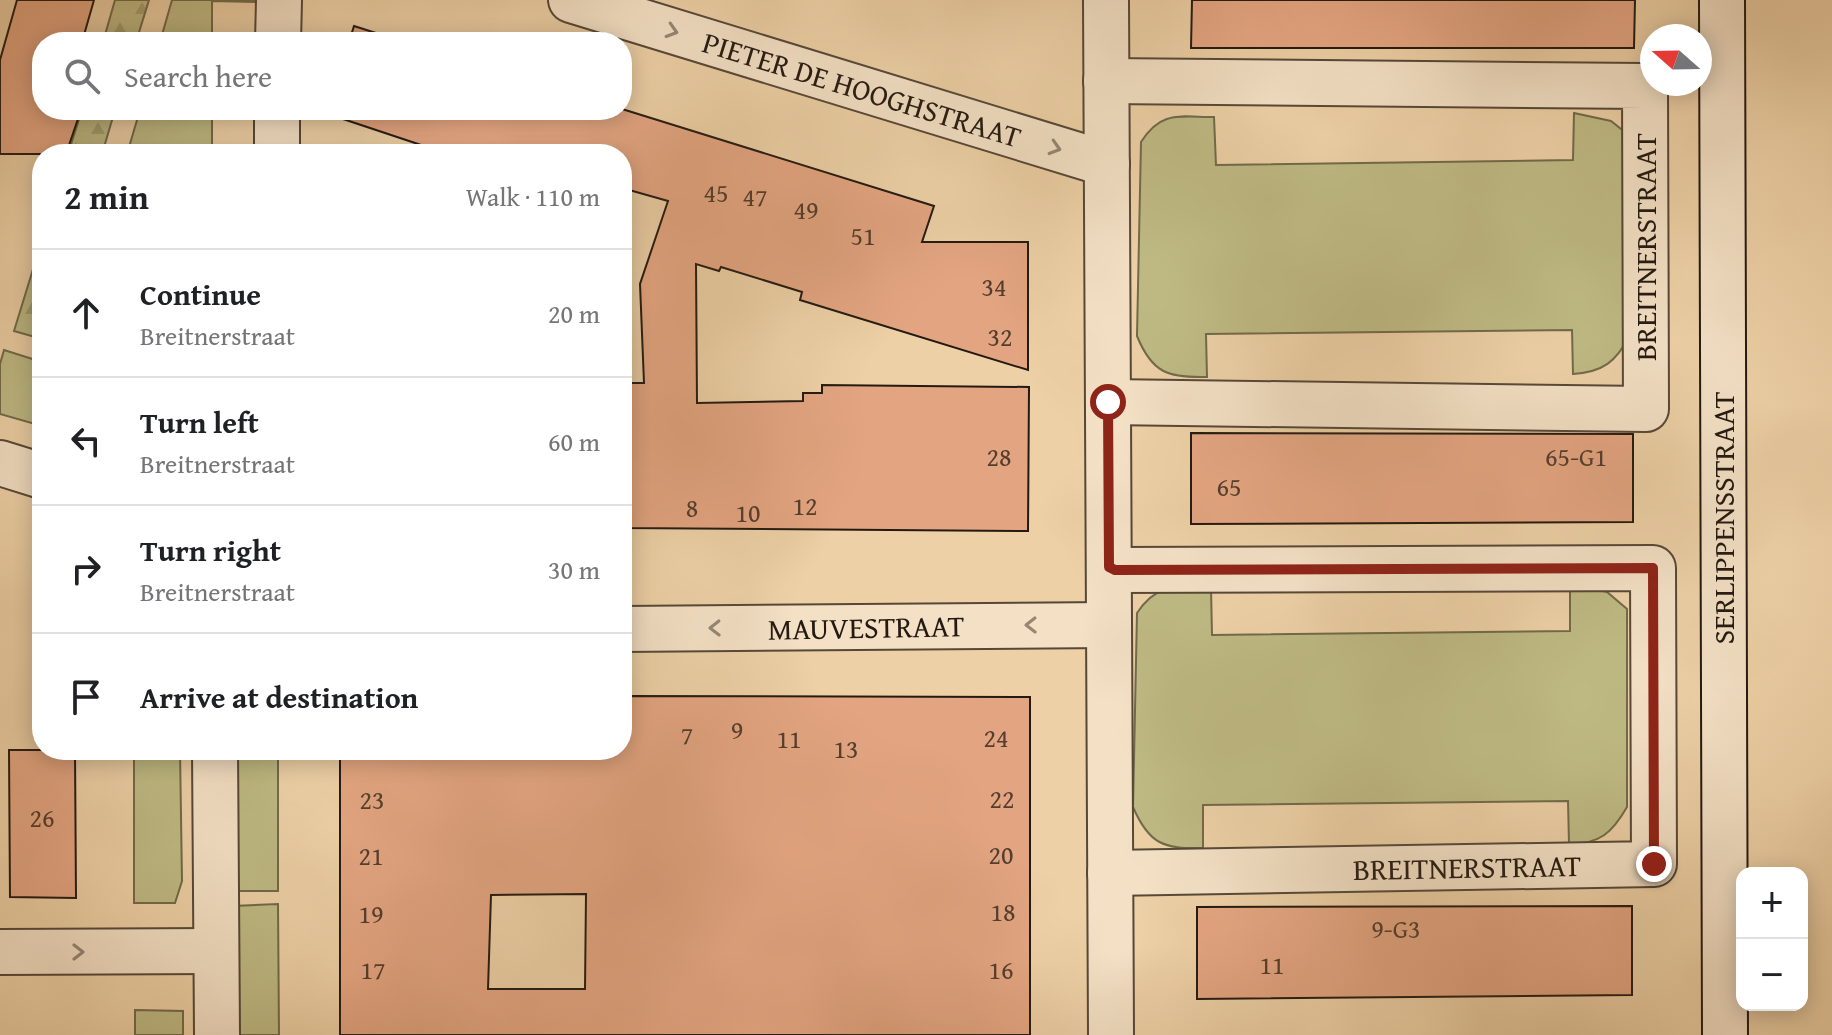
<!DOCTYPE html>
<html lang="en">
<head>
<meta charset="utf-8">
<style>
	body { margin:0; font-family:"Gentium Book Plus",serif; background:#f6f6f6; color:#202124 }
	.controls { position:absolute; right:24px; bottom:24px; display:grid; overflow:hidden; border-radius:16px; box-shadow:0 4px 20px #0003 }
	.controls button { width:72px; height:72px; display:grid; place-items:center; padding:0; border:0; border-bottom:2px solid #e0e0e0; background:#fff; color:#202124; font:40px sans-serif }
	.compass { position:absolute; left:1640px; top:24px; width:72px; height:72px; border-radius:50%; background:#fff; box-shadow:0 4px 20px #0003; rotate:290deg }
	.stop { position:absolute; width:24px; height:24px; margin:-18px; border:6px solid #8f2418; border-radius:50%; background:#fff }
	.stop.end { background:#8f2418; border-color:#fff; box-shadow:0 2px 8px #0008 }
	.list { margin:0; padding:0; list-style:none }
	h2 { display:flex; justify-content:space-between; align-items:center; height:104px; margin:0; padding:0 32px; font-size:34px }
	h2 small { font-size:26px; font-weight:400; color:#757577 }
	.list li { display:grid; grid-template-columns:52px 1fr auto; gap:24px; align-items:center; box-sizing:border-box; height:128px; padding:0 32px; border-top:2px solid #e0e0e0 }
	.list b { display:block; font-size:30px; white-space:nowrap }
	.list p { margin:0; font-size:26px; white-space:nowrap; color:#757577 }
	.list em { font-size:26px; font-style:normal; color:#757577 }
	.icon { flex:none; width:44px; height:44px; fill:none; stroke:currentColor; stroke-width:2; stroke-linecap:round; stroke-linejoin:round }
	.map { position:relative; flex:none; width:1832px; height:1035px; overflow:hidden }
	.search { position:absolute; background:#fff; box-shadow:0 4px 20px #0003; left:32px; top:32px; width:600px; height:88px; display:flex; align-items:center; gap:20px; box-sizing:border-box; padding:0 28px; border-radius:32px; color:#757577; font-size:30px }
	.panel { position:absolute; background:#fff; box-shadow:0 4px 20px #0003; left:32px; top:144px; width:600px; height:616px; border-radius:32px }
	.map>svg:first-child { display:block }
	.grass { fill:#beb983; stroke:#716a4a; stroke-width:2 }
	.forest { fill:url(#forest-firs); stroke:#716a4a; stroke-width:2 }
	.building { fill:#e3a581; stroke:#241a12; stroke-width:2; fill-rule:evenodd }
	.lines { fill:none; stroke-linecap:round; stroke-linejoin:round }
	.street-casing { stroke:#564837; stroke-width:48 }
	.secondary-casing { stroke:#241a12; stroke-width:48 }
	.street { stroke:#f3e0c5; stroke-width:44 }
	.secondary { stroke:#f3e0c5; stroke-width:44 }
	.oneway { stroke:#968774 }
	.route { stroke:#8f2418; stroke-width:10 }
	.labels { text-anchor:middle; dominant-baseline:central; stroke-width:8; stroke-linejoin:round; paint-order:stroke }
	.number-label { font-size:26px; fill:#543d2e }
	.street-label { font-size:30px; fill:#241a12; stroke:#f3e0c5 }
</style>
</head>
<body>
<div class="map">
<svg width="1832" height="1035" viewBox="0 0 1832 1035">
	<defs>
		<pattern id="forest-firs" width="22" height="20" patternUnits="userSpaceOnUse" patternTransform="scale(2)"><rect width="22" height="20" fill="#beb983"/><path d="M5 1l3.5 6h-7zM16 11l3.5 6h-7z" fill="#a39e70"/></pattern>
	</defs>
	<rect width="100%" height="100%" fill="#edd0a6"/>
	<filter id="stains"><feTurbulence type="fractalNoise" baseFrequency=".0025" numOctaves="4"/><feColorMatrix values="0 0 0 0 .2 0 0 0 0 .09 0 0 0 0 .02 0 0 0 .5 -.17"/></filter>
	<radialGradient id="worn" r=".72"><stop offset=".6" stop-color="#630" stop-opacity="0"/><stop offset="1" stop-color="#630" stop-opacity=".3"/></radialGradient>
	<g class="grass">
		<path d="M172 0H257V2L212 1V42H160Z"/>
		<path d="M140 110H212V154H127Z"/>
		<path d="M1574 113 1611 121 1631 137 1630 335C1616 362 1603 372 1573 374L1572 330 1206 334 1207 377C1168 378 1152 373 1137 336L1141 142C1161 110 1180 117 1214 117L1216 165 1573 160Z"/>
		<path d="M4 350 42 362V426L0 414V364Z"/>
		<path d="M1570 583 1607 592 1627 609V807C1612 833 1600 844 1569 844L1568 801 1203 805V848C1163 849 1149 844 1133 807L1137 613C1158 581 1177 588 1211 588L1212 635 1570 631Z"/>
		<path d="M134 750H180L182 881 175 903H134Z"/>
		<path d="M232 750H278V891H233Z"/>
		<path d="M278 904 279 1035H234L233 906Z"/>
		<path d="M135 1010 183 1011V1035H135Z"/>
	</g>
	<g class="forest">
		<path d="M115 0H149L136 42H103Z"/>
		<path d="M82 110H115L102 154H68Z"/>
		<path d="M42 240V339L14 331Z"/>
	</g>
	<g class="building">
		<path d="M17 0H94L82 42H42V110H81L66 154H0V60Z"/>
		<path d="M1192 0H1635L1634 48H1191Z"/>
		<path d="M354 26 404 42H405H349Z"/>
		<path d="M622 109 934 206 922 242H1028V370L800 300 802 292 721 267 719 271 696 264 697 403 803 401V393H822V385L1029 387 1028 531 622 528V383H644L640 284 668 201 622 188V154H448L337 117 338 110Z"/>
		<path d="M1191 433 1633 434V522L1191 524Z"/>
		<path d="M622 696 1030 697V1035H340V750H622ZM586 894 585 989H488L491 895Z"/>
		<path d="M9 750H75L76 898 10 897Z"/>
		<path d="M1632 906V995L1197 999V907Z"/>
	</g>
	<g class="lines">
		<defs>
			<g id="street">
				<path d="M571 0 1107 164"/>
				<path d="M1106 0 1111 1035"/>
				<path d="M278 42 279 0"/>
				<path d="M1106 81 1645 86 1646 409 1108 402"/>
				<path d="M277 154V110"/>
				<path d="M0 463 42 476"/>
				<path d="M1109 567 1115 570 1653 568 1654 864 1110 873"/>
				<path d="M622 629 1109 625"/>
				<path d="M215 750 217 1035"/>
				<path d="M0 952 215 951"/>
			</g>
			<path id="secondary" d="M1722 0 1725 1035"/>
		</defs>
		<use href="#street" class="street-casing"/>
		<use href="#secondary" class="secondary-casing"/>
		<use href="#street" class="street"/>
		<use href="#secondary" class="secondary"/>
	</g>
	<defs><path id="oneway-chevron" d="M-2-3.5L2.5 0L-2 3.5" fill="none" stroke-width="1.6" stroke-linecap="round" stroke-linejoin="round" transform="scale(2)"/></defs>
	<g class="oneway">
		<use href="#oneway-chevron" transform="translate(672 31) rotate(17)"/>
		<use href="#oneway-chevron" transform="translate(1055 148) rotate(17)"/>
		<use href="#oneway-chevron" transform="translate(1031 625) rotate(179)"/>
		<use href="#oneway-chevron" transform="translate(715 628) rotate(179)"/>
		<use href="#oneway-chevron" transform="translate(78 952)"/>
	</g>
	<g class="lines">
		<path class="route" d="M1108 402 1109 567 1115 570 1653 568 1654 864"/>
	</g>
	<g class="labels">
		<g class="number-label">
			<text x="716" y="192">45</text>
			<text x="755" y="196">47</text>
			<text x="806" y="209">49</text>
			<text x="863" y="235">51</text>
			<text x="994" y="286">34</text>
			<text x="1000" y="336">32</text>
			<text x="999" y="456">28</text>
			<text x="1576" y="456">65-G1</text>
			<text x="1229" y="486">65</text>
			<text x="805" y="505">12</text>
			<text x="692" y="507">8</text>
			<text x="748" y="512">10</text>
			<text x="737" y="729">9</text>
			<text x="687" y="734">7</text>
			<text x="996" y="737">24</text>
			<text x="789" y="738">11</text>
			<text x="846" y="748">13</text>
			<text x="1002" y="798">22</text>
			<text x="372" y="799">23</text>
			<text x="42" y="817">26</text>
			<text x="1001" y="854">20</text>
			<text x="371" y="855">21</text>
			<text x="1003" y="911">18</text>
			<text x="371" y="913">19</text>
			<text x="1396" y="928">9-G3</text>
			<text x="1272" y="964">11</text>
			<text x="373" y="969">17</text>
			<text x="1001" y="969">16</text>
		</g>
		<g class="street-label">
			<text transform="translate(862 89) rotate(17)">PIETER DE HOOGHSTRAAT</text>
			<text transform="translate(1645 247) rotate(-90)">BREITNERSTRAAT</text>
			<text transform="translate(1723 518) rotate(-90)">SERLIPPENSSTRAAT</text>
			<text transform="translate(866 627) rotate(-1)">MAUVESTRAAT</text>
			<text transform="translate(1467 867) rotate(-1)">BREITNERSTRAAT</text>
		</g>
	</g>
	<rect width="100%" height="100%" filter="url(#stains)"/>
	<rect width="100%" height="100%" fill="url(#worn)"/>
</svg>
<div class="controls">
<button>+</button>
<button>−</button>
</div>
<svg class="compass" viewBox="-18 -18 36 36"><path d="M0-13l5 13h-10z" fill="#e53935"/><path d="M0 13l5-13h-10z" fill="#757577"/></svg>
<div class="stop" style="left:1108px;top:402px"></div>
<div class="stop end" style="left:1654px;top:864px"></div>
<div class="search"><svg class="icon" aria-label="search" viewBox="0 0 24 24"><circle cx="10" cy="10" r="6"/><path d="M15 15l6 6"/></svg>Search here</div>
<section class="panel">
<h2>2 min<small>Walk · 110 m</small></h2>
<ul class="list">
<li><svg class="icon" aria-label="ahead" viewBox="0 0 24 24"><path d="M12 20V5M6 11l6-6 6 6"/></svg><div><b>Continue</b><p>Breitnerstraat</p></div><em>20 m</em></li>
<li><svg class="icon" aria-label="left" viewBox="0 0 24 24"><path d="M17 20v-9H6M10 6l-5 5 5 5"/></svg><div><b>Turn left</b><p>Breitnerstraat</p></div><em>60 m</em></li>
<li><svg class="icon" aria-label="right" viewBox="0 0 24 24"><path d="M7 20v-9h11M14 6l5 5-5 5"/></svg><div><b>Turn right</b><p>Breitnerstraat</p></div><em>30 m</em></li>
<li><svg class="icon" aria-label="arrive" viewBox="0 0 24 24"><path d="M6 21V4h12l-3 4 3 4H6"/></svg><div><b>Arrive at destination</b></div></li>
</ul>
</section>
</div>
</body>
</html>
